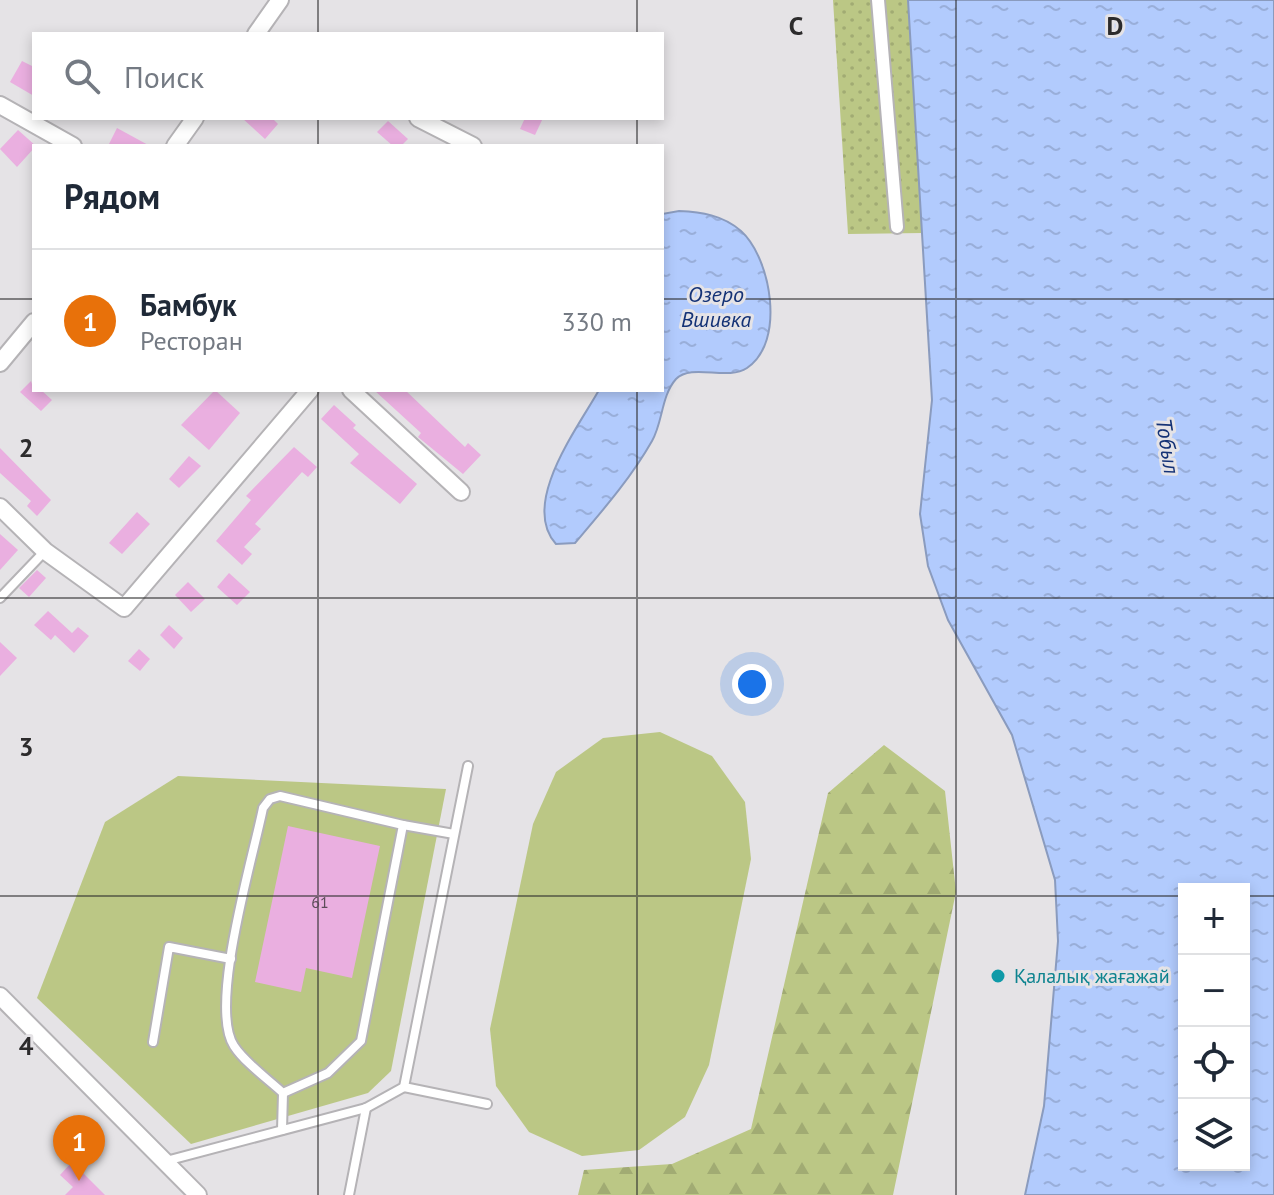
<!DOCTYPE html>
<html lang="ru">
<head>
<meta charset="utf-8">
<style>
	body { margin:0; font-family:"PT Sans",sans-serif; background:#f6f6f7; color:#1f2937 }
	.controls { position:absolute; right:24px; bottom:24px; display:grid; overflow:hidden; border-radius:0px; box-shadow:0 4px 12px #0003 }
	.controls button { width:72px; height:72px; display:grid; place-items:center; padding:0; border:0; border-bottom:2px solid #e0e1e3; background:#fff; color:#1f2937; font:40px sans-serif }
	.you { position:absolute; left:752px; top:684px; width:28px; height:28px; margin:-20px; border:6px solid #fff; border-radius:50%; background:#1a73e8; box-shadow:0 0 0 12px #1a73e833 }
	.badge { display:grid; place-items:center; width:52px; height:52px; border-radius:50%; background:#d93025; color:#fff; font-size:26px; font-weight:700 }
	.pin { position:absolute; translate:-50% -66px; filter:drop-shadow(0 2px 4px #0008) }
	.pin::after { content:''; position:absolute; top:42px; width:28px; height:24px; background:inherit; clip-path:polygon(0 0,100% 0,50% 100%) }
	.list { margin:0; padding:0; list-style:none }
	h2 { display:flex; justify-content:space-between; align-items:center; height:104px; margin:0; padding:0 32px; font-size:34px }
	h2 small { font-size:26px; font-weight:400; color:#747a83 }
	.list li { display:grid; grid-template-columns:52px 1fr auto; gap:24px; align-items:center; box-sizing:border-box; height:144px; padding:0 32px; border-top:2px solid #e0e1e3 }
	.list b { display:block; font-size:30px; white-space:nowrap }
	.list p { margin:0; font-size:26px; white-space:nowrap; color:#747a83 }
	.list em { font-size:26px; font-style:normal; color:#747a83 }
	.icon { flex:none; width:44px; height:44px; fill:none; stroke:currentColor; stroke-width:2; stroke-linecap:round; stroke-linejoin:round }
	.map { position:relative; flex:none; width:1274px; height:1195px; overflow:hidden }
	.search { position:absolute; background:#fff; box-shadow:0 4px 12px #0003; left:32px; top:32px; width:632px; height:88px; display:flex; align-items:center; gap:20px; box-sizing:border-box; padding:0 28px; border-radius:0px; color:#747a83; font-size:30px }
	.panel { position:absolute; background:#fff; box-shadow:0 4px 12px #0003; left:32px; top:144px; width:632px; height:248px; border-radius:0px }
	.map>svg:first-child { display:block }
	.grass { fill:#bbc785 }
	.forest { fill:url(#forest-firs) }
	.park { fill:url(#park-dots) }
	.water { fill:url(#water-ripples); stroke:#8a9bbe; stroke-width:2; fill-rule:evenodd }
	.building { fill:#eaafe0 }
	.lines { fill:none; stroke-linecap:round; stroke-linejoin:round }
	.service-casing { stroke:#b5b3b6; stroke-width:12 }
	.pedestrian-casing { stroke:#b5b3b6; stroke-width:16 }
	.minor-casing { stroke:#b5b3b6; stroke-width:20 }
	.service { stroke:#fff; stroke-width:8 }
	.pedestrian { stroke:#fff; stroke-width:12 }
	.minor { stroke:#fff; stroke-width:16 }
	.grid { fill:none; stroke:#2c2b2c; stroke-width:2; stroke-opacity:0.55 }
	.culture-dot { fill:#0f9aa8; stroke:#e5e3e6; stroke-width:3 }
	.labels { text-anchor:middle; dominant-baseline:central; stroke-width:6; stroke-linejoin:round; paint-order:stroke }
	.number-label { font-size:16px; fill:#5c4c59 }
	.culture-label { font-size:20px; fill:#0d838f; stroke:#e5e3e6; text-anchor:start }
	.water-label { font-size:22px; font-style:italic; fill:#143276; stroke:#e5e3e6 }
	.grid-label { font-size:26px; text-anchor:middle; font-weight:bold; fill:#2c2b2c; stroke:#e5e3e6; stroke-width:6; stroke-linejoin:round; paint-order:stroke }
</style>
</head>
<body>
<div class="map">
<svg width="1274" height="1195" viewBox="0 0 1274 1195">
	<defs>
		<pattern id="forest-firs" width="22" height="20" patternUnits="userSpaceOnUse" patternTransform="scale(2)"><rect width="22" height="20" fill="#bbc785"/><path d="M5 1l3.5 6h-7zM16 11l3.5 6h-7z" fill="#a1ab73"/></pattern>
		<pattern id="park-dots" width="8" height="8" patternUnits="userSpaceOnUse" patternTransform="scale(2)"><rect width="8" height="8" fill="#bbc785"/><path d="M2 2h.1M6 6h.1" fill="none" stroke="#a1ab73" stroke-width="1.8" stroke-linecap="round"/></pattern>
		<pattern id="water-ripples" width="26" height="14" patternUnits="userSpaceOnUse" patternTransform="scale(2)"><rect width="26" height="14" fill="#b2cbfd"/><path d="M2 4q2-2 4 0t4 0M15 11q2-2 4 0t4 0" fill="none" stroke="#99aed9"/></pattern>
	</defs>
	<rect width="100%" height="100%" fill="#e5e3e6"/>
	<g class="grass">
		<path d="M660 732 712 756 745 802 751 859 709 1065 685 1117 639 1150 582 1156 529 1132 496 1086 490 1029 533 824 556 772 603 738Z"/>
		<path d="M178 776 446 789 391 1071 368 1093 191 1144 37 998 105 822Z"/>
	</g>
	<path class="forest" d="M884 745 945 791 956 892 893 1195H578L584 1170 672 1164 751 1129 828 793Z"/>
	<path class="park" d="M833 0H908L923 233 848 234Z"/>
	<g class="water">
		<path d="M908 0H1274V1195H1025L1044 1106 1058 941 1055 880 1012 735 948 620 928 566 920 514 932 400ZM1184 889H1244V1165H1184Z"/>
		<path d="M679 211C701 212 723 215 741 231 771 258 786 342 747 368 727 381 692 363 676 379 661 396 663 422 652 441 631 478 603 510 575 543L556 544C520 504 577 429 599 390H662V214Z"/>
	</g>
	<g class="building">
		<path d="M22 61 34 67V96L10 82Z"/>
		<path d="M242 118H272L278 124 265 139Z"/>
		<path d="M525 118H543L535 135 520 129Z"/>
		<path d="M388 121 408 139 401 146H393L377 132Z"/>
		<path d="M117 128 150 146H108Z"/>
		<path d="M18 130 36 146 17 167 0 149Z"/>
		<path d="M31 381 34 390H41L52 400 41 411 20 392Z"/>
		<path d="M215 390 240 413 209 450 181 425Z"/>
		<path d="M374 390H405L465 447 468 443 481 455 463 474 418 437 421 433Z"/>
		<path d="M334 405 356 425 353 428 417 484 400 504 350 463 359 454 321 419Z"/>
		<path d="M294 447 317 467 308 477 302 472 255 524 261 529 244 547 252 554 242 565 216 541 251 500 246 496Z"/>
		<path d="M0 448 51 500 37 516 27 506 31 501 0 473Z"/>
		<path d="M189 456 201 466 179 488 169 479Z"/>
		<path d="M137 512 150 524 122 554 109 543Z"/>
		<path d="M0 534 18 550 0 570Z"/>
		<path d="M37 570 46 578 29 597 19 588Z"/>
		<path d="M229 573 250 592 237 605 217 587Z"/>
		<path d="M188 582 205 599 191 612 175 595Z"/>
		<path d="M48 611 72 633 78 627 89 636 74 653 55 635 51 640 34 625Z"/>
		<path d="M169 625 183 638 174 649 160 635Z"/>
		<path d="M0 642 17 658 0 676Z"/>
		<path d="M139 649 150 659 140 671 128 661Z"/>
		<path d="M288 826 380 846 352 978 306 968 301 992 255 982Z"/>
		<path d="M72 1162 105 1195H65L73 1187 60 1175Z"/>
	</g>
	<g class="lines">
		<defs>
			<g id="service">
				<path d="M0 598 45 551"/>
				<path d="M403 825 454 834"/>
				<path d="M153 1042 169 947 231 959"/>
				<path d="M404 1087 487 1104"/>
				<path d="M282 1130 283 1093C268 1079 245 1063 234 1046 208 1007 253 858 263 808L270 799 280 796 403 825 361 1041 328 1073 283 1093"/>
				<path d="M166 1161 366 1108 404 1087 468 766"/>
				<path d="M349 1195 366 1108"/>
			</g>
			<path id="pedestrian" d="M878 0 897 227"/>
			<g id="minor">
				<path d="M256 34 280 0"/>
				<path d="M0 105 73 146"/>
				<path d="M418 118 473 146"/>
				<path d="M175 146 195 118"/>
				<path d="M0 363 34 322"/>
				<path d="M351 390 461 492"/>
				<path d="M0 507 45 551 124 608 310 390"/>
				<path d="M0 996 198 1195"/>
			</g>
		</defs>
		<use href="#service" class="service-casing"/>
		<use href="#pedestrian" class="pedestrian-casing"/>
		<use href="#minor" class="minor-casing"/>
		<use href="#service" class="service"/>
		<use href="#pedestrian" class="pedestrian"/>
		<use href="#minor" class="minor"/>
	</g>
	<path class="grid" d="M318 0V34M637 0V34M956 0V1195M318 118V146M637 118V146M0 299H34M662 299H1274M318 390V1195M637 390V1195M0 598H1274M0 896H1184M1244 896H1274"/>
	<circle class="culture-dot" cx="998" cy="976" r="8"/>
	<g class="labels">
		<g class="number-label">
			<text x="320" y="902">61</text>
		</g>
		<g class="culture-label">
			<text x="1014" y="976">Қалалық жағажай</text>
		</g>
		<g class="water-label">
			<text x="716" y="294">Озеро<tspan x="716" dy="25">Вшивка</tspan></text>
			<text transform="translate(1168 446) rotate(81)">Тобыл</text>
		</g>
	</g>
	<g class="grid-label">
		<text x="796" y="35">C</text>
		<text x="1115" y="35">D</text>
		<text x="26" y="457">2</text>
		<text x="26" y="756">3</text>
		<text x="26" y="1055">4</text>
	</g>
</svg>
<div class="controls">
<button>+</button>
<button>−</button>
<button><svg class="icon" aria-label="locate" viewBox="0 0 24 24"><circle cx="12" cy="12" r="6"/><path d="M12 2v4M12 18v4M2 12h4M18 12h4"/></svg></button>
<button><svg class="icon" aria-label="layers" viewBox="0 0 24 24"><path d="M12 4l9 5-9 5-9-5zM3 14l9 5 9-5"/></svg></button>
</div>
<div class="you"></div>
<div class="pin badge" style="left:79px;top:1181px;background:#e8710a">1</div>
<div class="search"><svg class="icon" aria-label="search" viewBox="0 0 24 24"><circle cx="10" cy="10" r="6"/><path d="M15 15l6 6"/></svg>Поиск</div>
<section class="panel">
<h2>Рядом<small></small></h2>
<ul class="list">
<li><span class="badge" style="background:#e8710a">1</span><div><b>Бамбук</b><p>Ресторан</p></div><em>330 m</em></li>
</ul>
</section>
</div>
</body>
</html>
